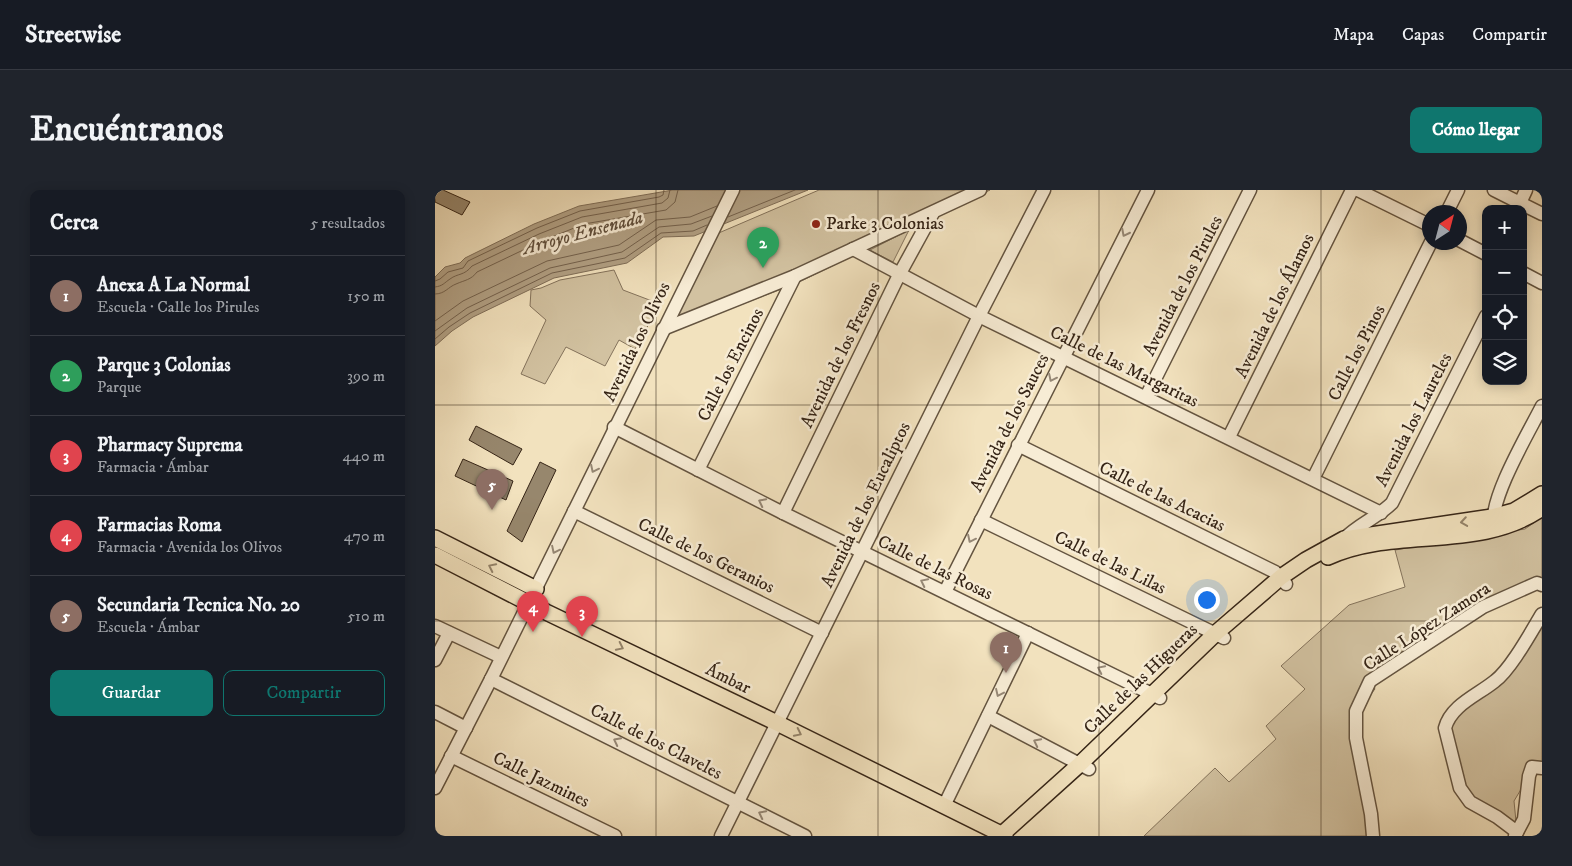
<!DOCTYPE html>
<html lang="es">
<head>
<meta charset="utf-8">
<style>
	body { margin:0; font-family:"IM FELL DW Pica",serif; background:#20242c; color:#f1f3f6 }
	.controls { position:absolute; right:15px; top:15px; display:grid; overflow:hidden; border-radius:10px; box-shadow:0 2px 12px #0003 }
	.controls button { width:45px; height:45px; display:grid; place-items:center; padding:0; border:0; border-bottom:1px solid #363941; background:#171b24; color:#f1f3f6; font:25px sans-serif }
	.compass { position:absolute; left:987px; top:15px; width:45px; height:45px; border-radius:50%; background:#171b24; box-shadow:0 2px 12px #0003; rotate:36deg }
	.you { position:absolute; left:771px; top:409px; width:18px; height:18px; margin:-12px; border:4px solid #fff; border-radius:50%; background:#1a73e8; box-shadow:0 0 0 8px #1a73e833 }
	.badge { display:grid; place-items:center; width:32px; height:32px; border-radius:50%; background:#0f766e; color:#fff; font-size:16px; font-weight:700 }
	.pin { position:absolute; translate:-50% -41px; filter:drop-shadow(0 1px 2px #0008) }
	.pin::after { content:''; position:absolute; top:26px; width:18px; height:15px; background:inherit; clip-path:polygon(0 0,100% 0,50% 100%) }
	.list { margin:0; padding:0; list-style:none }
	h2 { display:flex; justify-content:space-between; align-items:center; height:65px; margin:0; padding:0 20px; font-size:21px }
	h2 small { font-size:16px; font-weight:400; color:#9ea1a6 }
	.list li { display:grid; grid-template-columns:32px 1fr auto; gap:15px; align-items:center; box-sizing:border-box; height:80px; padding:0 20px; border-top:1px solid #363941 }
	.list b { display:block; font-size:19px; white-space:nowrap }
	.list p { margin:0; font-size:16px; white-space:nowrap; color:#9ea1a6 }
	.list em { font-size:16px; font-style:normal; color:#9ea1a6 }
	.actions { display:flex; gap:10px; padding:15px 20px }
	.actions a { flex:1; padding:11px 0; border:1px solid #0f766e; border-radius:10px; text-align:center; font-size:18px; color:#0f766e }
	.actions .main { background:#0f766e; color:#fff }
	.icon { flex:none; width:28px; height:28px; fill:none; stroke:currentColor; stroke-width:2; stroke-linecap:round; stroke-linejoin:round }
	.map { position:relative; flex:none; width:1107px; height:646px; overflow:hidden; border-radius:10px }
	header { display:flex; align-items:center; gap:30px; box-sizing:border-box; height:70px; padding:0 25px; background:#171b24; border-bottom:1px solid #363941 }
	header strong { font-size:24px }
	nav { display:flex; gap:28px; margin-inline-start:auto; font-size:18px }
	.intro { display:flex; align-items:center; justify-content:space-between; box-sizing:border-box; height:120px; padding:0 30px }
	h1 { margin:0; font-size:35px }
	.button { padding:12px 22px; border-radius:10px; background:#0f766e; color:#fff; font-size:18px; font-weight:700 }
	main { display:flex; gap:30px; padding:0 30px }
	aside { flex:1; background:#171b24; border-radius:10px; box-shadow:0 2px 12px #0003 }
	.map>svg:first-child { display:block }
	.green { fill:#d2c2a1; stroke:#84735c }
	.water { fill:#b2a185; stroke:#806f59 }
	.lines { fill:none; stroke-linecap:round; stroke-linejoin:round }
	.shore { stroke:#74624e; stroke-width:1 }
	.building { fill:#97876d; stroke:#352416 }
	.minor-casing { stroke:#645440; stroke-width:15 }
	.major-casing { stroke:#352416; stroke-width:18 }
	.minor { stroke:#f7ecd5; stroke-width:12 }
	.major { stroke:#f2e2be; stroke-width:15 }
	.oneway { stroke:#968876 }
	.oneway2 { stroke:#94836a }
	.grid { fill:none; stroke:#352416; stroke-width:1; stroke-opacity:0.55 }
	.poi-dot { fill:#8f2418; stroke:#f7ecd5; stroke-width:2 }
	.labels { text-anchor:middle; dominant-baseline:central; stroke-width:5; stroke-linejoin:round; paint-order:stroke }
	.poi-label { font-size:18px; fill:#352416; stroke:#f7ecd5; text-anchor:start }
	.street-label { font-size:18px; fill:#352416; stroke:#f7ecd5 }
	.water-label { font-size:19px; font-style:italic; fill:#61503d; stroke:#f7ecd5 }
</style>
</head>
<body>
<header>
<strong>Streetwise</strong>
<nav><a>Mapa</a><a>Capas</a><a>Compartir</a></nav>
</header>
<div class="intro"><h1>Encuéntranos</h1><a class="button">Cómo llegar</a></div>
<main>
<aside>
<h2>Cerca<small>5 resultados</small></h2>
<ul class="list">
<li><span class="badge" style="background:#8d6e63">1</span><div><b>Anexa A La Normal</b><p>Escuela · Calle los Pirules</p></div><em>150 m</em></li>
<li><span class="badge" style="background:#2e9e5b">2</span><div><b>Parque 3 Colonias</b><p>Parque</p></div><em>390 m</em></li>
<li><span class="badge" style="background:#e0444e">3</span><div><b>Pharmacy Suprema</b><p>Farmacia · Ámbar</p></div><em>440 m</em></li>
<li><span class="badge" style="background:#e0444e">4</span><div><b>Farmacias Roma</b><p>Farmacia · Avenida los Olivos</p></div><em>470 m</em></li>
<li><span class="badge" style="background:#8d6e63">5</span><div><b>Secundaria Tecnica No. 20</b><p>Escuela · Ámbar</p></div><em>510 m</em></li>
</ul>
<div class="actions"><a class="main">Guardar</a><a>Compartir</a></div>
</aside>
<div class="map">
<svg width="1107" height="646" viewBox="0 0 1107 646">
	<rect width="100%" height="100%" fill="#f2e2be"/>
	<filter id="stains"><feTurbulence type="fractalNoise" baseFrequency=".004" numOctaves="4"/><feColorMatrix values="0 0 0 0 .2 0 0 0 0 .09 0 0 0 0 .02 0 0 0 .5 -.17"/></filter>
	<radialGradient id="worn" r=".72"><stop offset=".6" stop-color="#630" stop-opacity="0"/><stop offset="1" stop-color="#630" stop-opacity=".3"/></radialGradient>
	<g class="green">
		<path d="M384 0H555L362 93 235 142 279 45Z"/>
		<path d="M474 40 458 72 435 60Z"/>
		<path d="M179 80 188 100 225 114 200 159 184 150 170 176 131 157 110 194 86 184 111 130 95 116 96 100 106 98 125 90Z"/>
		<path d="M1107 327V395L1102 393 935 491 940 499 921 522V548L932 646H709L780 578 794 592 841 549 831 536 870 499 846 476 914 415 970 397 960 360 1090 339Z"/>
		<path d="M1107 424V577L1094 586 1079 611 1082 642 1035 612 1012 528 1062 490Z"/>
	</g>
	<path class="water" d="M238 0H373L259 46 228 47 192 73 119 88 38 127 17 141 0 156V87L10 77 25 73 30 68 99 34 144 16Z"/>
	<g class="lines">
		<g class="shore">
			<path d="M293 27 360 0"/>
			<path d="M0 91 5 89 13 82 28 78 33 71 102 38 145 21 224 7 228 5 229 0"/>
			<path d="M0 97C8 96 9 93 15 89 23 83 29 86 37 76L104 44 147 27 227 13 233 8 235 0"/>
			<path d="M0 104C10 104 13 97 21 94 30 90 36 90 42 82L107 51 149 34 231 20 240 12 243 0"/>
			<path d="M0 131 28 111 112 71 184 55 221 30 255 27 282 16"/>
			<path d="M0 141 32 118 115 78 187 62 224 37 256 34 277 26"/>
			<path d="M0 149 14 137 35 123 117 83 190 68 226 43 258 41 272 35"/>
		</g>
	</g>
	<g class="building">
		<path d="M0 0H8L35 12 27 25 0 12Z"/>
		<path d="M41 236 87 259 78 275 34 250Z"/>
		<path d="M28 269 78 291 71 310 20 286Z"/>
		<path d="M105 272 121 280 87 352 72 341Z"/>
	</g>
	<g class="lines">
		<defs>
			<g id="minor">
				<path d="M923 0 994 35"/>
				<path d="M1059 0 1107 24"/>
				<path d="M1085 13 1091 0"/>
				<path d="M1012 22 1023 0"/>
				<path d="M1024 50 1051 64"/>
				<path d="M418 59 544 126 946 323"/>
				<path d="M1088 83 1107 93"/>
				<path d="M228 139 360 86 545 0"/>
				<path d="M711 207 815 0"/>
				<path d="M179 237 348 323 725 508"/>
				<path d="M794 247 917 0"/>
				<path d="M583 255 840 382 851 394"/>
				<path d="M263 280 360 86"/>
				<path d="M878 289 996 52"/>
				<path d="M139 321 387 443"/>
				<path d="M348 323 464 85 498 23"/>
				<path d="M546 330 789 448"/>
				<path d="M1059 335C1054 309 1094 242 1107 216"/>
				<path d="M909 352V349C924 334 943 327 957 313L1051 126"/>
				<path d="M510 402 713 0"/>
				<path d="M0 436 66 467"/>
				<path d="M0 470 14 443"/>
				<path d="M56 489 370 646"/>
				<path d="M0 522 31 538"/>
				<path d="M553 526 654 579"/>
				<path d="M16 566 180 646"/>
				<path d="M0 598 56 489 298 0"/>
				<path d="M509 616 593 443"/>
				<path d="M1082 642 1062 627 1035 612 1025 598 1010 538C1016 515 1043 505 1060 491 1076 479 1096 442 1107 424"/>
				<path d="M286 646 544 126 609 0"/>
				<path d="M938 646 936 624 921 548V521L935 491 1048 417 1102 393 1107 395"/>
				<path d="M1080 646 1089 629 1094 586 1097 577 1107 578"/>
			</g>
			<g id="major">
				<path d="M0 348 101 399"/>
				<path d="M0 365 111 422 342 533 570 646"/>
				<path d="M893 367C960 336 1045 362 1107 318"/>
				<path d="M565 646 645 574 781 443 846 387 871 370 909 349 1057 327 1079 321 1107 304"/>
			</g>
		</defs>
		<use href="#minor" class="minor-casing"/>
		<use href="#major" class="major-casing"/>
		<use href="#minor" class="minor"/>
		<use href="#major" class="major"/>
	</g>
	<defs><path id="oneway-chevron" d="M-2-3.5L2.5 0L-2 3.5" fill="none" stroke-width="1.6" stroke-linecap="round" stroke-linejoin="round" transform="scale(1.25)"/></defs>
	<g class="oneway">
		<use href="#oneway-chevron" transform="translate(690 43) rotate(117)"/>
		<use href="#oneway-chevron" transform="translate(617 188) rotate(116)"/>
		<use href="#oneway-chevron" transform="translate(159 279) rotate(116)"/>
		<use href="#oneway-chevron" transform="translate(327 312) rotate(-153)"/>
		<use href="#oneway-chevron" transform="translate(536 349) rotate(116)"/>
		<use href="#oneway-chevron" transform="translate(120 360) rotate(116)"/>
		<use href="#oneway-chevron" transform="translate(489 392) rotate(-154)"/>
		<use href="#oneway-chevron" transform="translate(666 479) rotate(-154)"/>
		<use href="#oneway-chevron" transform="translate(564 503) rotate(115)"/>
		<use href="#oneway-chevron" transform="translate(182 551) rotate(-153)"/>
		<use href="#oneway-chevron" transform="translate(602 552) rotate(-153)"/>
		<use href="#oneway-chevron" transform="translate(327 624) rotate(-153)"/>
	</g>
	<g class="oneway2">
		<use href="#oneway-chevron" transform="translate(1029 332) rotate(171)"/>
		<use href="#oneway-chevron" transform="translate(57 377) rotate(-154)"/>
		<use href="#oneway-chevron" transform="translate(185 457) rotate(26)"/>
		<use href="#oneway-chevron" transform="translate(363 543) rotate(26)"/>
	</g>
	<path class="grid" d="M221 0V646M443 0V646M664 0V646M886 0V646M0 215H1107M0 431H1107"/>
	<circle class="poi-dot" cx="381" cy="34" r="5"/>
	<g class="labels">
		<g class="poi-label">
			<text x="391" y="34">Parke 3 Colonias</text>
		</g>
		<g class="street-label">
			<text transform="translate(748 96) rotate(-63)">Avenida de los Pirules</text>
			<text transform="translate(840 116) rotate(-64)">Avenida de los Álamos</text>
			<text transform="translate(202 152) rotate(-64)">Avenida los Olivos</text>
			<text transform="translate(922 163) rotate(-63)">Calle los Pinos</text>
			<text transform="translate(406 165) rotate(-64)">Avenida de los Fresnos</text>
			<text transform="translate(296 175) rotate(-63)">Calle los Encinos</text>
			<text transform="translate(689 177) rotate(26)">Calle de las Margaritas</text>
			<text transform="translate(979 230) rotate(-63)">Avenida los Laureles</text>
			<text transform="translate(575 233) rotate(-63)">Avenida de los Sauces</text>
			<text transform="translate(727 307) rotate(26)">Calle de las Acacias</text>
			<text transform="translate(431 315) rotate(-64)">Avenida de los Eucaliptos</text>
			<text transform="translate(271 366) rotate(26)">Calle de los Geranios</text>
			<text transform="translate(675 373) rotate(26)">Calle de las Lilas</text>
			<text transform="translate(500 378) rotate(26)">Calle de las Rosas</text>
			<text transform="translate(992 437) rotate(-33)">Calle López Zamora</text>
			<text transform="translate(293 489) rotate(26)">Ámbar</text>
			<text transform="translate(706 489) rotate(-44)">Calle de las Higueras</text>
			<text transform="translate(221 552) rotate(27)">Calle de los Claveles</text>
			<text transform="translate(106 590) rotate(26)">Calle Jazmines</text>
		</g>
		<g class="water-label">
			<text transform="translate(148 43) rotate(-15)">Arroyo Ensenada</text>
		</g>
	</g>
	<rect width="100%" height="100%" filter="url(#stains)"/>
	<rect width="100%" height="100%" fill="url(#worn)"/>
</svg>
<div class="controls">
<button>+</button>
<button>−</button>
<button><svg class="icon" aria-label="locate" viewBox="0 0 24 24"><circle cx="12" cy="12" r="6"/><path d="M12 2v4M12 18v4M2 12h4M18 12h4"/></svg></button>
<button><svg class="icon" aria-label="layers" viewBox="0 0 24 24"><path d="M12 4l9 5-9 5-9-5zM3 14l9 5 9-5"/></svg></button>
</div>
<svg class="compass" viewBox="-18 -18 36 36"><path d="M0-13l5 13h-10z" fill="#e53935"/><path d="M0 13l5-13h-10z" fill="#9ea1a6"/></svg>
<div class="you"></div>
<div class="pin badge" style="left:571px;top:483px;background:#8d6e63">1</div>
<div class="pin badge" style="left:328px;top:78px;background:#2e9e5b">2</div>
<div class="pin badge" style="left:147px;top:447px;background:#e0444e">3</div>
<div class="pin badge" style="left:98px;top:442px;background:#e0444e">4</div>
<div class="pin badge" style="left:57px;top:320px;background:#8d6e63">5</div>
</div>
</main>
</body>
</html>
